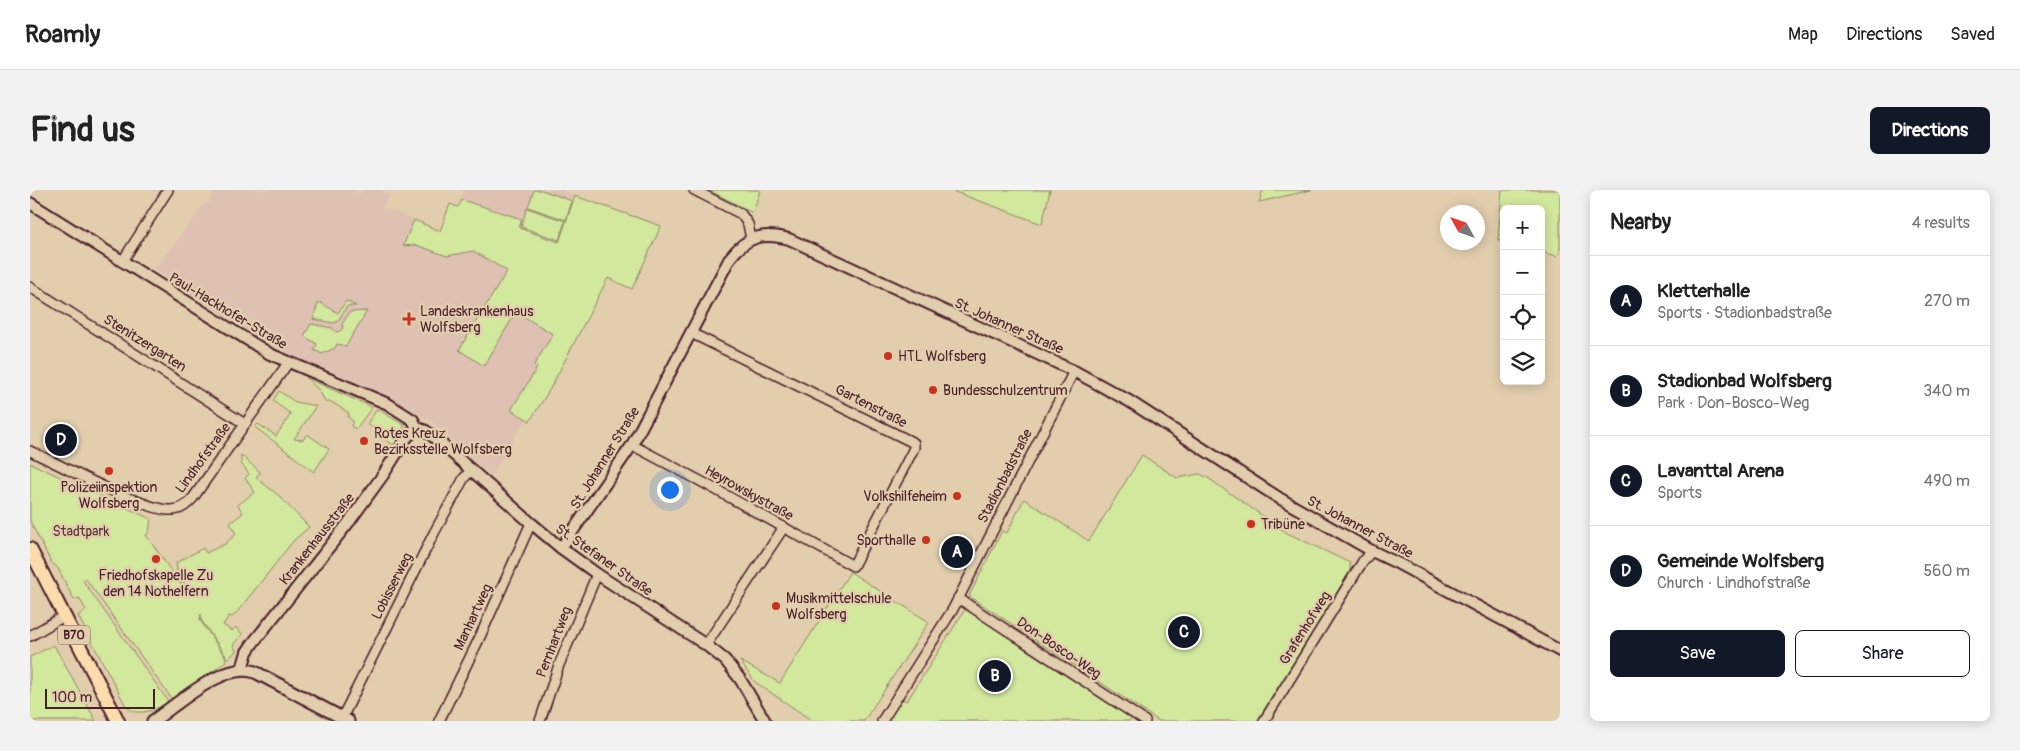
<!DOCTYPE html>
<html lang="en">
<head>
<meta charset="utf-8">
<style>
	body { margin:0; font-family:Pangolin,sans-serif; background:#f2f2f2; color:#222 }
	.controls { position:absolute; right:15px; top:15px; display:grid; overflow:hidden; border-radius:8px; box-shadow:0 2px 12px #0003 }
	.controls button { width:45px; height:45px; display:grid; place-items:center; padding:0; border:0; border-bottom:1px solid #e0e0e0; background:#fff; color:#222; font:25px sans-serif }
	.compass { position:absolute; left:1410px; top:15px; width:45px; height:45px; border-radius:50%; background:#fff; box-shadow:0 2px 12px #0003; rotate:310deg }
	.scale { position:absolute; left:15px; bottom:12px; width:110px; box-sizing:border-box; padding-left:5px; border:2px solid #4a1f2b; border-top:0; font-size:14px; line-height:18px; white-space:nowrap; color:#4a1f2b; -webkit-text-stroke:4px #e2cead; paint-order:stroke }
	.you { position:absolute; left:639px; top:299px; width:18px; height:18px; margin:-12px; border:4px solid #fff; border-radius:50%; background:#1a73e8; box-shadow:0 0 0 8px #1a73e833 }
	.badge { display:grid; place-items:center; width:32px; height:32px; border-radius:50%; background:#111827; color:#fff; font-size:16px; font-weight:700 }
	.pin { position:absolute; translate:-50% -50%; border:2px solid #fff; box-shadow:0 1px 5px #0006 }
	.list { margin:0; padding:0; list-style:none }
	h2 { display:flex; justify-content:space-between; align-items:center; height:65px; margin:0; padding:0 20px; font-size:21px }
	h2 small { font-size:16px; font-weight:400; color:#767676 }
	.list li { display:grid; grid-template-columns:32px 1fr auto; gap:15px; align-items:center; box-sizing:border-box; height:90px; padding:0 20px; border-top:1px solid #e0e0e0 }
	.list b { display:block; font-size:19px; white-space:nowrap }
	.list p { margin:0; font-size:16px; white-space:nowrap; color:#767676 }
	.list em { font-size:16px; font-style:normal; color:#767676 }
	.actions { display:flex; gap:10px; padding:15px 20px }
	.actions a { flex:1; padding:11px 0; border:1px solid #111827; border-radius:8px; text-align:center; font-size:18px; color:#111827 }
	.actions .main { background:#111827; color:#fff }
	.icon { flex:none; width:28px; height:28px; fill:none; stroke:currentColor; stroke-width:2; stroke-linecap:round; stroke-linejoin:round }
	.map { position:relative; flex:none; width:1530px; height:531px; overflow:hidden; border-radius:8px }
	header { display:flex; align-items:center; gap:30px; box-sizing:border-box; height:70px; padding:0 25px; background:#fff; border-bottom:1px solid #e0e0e0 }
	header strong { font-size:24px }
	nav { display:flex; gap:28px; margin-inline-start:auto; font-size:18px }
	.intro { display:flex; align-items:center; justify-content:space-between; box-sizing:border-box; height:120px; padding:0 30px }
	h1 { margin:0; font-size:35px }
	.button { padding:12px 22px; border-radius:8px; background:#111827; color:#fff; font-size:18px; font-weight:700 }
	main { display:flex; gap:30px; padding:0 30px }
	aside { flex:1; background:#fff; border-radius:8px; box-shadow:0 2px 12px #0003 }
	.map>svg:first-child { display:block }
	.built { fill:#dec1b3 }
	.green { fill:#d2e89d; stroke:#8e8464 }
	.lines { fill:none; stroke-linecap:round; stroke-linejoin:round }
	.minor-casing { stroke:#4a1f2b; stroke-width:12 }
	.tertiary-casing { stroke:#4a1f2b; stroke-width:14 }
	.secondary-casing { stroke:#4a1f2b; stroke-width:15 }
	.primary-casing { stroke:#4a1f2b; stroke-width:16 }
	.minor { stroke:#e2cead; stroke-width:9 }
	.tertiary { stroke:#e2cead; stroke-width:10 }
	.secondary { stroke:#e2cead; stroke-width:11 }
	.primary { stroke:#fcdcac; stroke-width:12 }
	.poi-dot { fill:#c8321e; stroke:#e2cead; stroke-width:2 }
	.labels { text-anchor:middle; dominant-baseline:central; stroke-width:4.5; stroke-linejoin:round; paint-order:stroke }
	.shield { fill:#e2cead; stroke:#785452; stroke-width:1 }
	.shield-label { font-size:12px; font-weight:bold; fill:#4a1f2b }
	.street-label { font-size:14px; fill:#4a1f2b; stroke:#e2cead }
	.poi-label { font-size:14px; fill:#4a1f2b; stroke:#e2cead; text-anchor:start }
	.park-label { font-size:14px; fill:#583336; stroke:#e2cead }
</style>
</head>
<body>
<header>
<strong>Roamly</strong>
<nav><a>Map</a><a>Directions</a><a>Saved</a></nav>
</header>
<div class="intro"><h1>Find us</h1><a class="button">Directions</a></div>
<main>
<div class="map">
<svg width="1530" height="531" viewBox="0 0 1530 531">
	<rect width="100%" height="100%" fill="#e2cead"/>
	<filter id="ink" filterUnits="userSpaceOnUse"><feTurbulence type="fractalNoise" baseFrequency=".02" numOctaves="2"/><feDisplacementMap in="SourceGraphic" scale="10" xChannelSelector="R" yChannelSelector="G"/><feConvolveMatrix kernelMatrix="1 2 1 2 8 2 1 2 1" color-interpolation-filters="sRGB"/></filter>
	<g filter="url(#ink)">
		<path class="built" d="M186 0H323L330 4 333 0H352L360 5 353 17 410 41 420 14 429 17 434 0H530L631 36 602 99 578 88 520 199 500 231 496 229 461 286 401 231 356 205 247 159 124 80 176 12 178 13Z"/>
		<g class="green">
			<path d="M504 0H512L542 11 536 30 498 17Z"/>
			<path d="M679 0H730L723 23Z"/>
			<path d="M920 0H1020L1012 34Z"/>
			<path d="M1233 0H1281L1229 12Z"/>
			<path d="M1472 0H1530V63L1527 66 1511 62V19H1474V52L1468 50Z"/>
			<path d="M545 6 631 36 602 99 578 88 520 199 500 231 481 220 507 178 504 175 523 144 486 122 454 176 429 160 477 81 443 61 417 66 386 55 373 56 384 30 410 41 420 14 428 17 432 10 492 29 489 38 529 52Z"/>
			<path d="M497 18 535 31 529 50 491 37Z"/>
			<path d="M316 111 326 116H317L308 131 304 133 283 129 288 113H291L308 123Z"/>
			<path d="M337 121 316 156 307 154 305 158 292 164 284 160 287 154 274 146 281 134 302 138 306 142 310 141 313 138 312 134 320 122Z"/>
			<path d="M276 188 342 217 326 239 321 236 323 231 318 227 319 223 300 211 296 213 289 200Z"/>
			<path d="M249 201 265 212 286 216 264 249 273 250 277 244 299 259 284 282 225 237 228 234 246 246 261 224 243 211Z"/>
			<path d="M347 219 374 235V240L365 256 353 248 354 245 337 234Z"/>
			<path d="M211 265 230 282 226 288 247 304 279 337 264 350 208 421 202 427 199 426 193 435 202 441 206 437 212 444 203 455 206 461 198 469 171 430V424L170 430 196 468 195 472 146 509 141 508 56 389 53 391 138 511C128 520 106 528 96 516L48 426 56 420 49 408 44 410 28 378 21 372 0 331V273L121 329 119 342 116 345 151 395 155 393H151L148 387 146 373 173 358 176 363 195 354 206 344 200 333 213 323 208 315 225 302 215 288 219 284 211 273Z"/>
			<path d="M1112 265 1147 288 1170 284 1178 288 1257 343 1320 373V381L1227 531H1129L939 406 972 341 977 343 994 309 1059 351Z"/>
			<path d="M820 382 899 432 834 531H783L725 492 710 471 750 493Z"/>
			<path d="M936 418 1101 528 1099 531H857L872 509 877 511Z"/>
			<path d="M24 455 66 531H0V467Z"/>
		</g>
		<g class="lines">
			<defs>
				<g id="minor">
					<path d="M664 0 711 24 718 34 721 49"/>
					<path d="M92 72 138 0"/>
					<path d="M0 97 215 234"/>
					<path d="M602 255 674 293 823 376 884 258V253L661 143"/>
					<path d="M0 261C35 277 68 296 104 310 115 314 126 319 137 320 149 321 156 316 163 308L258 173"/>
					<path d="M928 408 1115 531"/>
					<path d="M0 446 34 426"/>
					<path d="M676 455 754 337"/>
					<path d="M312 528 404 343 434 288 442 279"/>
					<path d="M409 531 449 449 501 333"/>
					<path d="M510 531 529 475 567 384"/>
					<path d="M852 531 923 419 1044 181"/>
					<path d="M1234 531 1333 371 1342 361"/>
				</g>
				<g id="tertiary">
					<path d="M0 13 240 164 358 214 383 230 387 238"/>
					<path d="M387 238 396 241 405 248 501 333 531 358 567 384 676 455 695 470 710 489 735 531"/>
					<path d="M531 358 602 255 700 68C717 46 733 42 759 49L1044 181 1099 211 1249 308 1342 361 1369 374 1530 461"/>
					<path d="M212 479 217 462 223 453 319 332 353 285 377 247 387 238"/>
				</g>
				<path id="secondary" d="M123 531C148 514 196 469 227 483L318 531"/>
				<path id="primary" d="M0 359 88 531"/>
			</defs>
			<use href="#minor" class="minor-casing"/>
			<use href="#tertiary" class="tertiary-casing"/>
			<use href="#secondary" class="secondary-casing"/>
			<use href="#primary" class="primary-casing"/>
			<use href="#minor" class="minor"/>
			<use href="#tertiary" class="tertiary"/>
			<use href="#secondary" class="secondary"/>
			<use href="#primary" class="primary"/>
		</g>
	</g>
	<g class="poi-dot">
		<path d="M376.5 121.5h5v5h5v5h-5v5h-5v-5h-5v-5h5z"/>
		<circle cx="858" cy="166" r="5"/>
		<circle cx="903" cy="200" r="5"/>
		<circle cx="334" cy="251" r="5"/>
		<circle cx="79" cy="281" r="5"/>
		<circle cx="927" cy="306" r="5"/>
		<circle cx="1221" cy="334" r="5"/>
		<circle cx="896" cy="350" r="5"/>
		<circle cx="126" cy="369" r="5"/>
		<circle cx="746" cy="416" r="5"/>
	</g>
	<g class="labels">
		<rect class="shield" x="28" y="435.5" width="32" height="19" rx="4"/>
		<g class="shield-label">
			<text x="44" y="445">B70</text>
		</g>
		<g class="street-label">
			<text transform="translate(198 121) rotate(31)">Paul-Hackhofer-Straße</text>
			<text transform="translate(979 136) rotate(24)">St. Johanner Straße</text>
			<text transform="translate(115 153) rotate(32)">Stenitzergarten</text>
			<text transform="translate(841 216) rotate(27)">Gartenstraße</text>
			<text transform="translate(173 268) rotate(-54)">Lindhofstraße</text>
			<text transform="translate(575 268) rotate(-58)">St. Johanner Straße</text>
			<text transform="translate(975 286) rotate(-63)">Stadionbadstraße</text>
			<text transform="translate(719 303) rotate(29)">Heyrowskystraße</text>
			<text transform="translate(1330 337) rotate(28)">St. Johanner Straße</text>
			<text transform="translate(287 349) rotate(-52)">Krankenhausstraße</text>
			<text transform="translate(574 370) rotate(35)">St. Stefaner Straße</text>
			<text transform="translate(362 396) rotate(-63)">Lobisserweg</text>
			<text transform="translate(443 427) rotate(-65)">Manhartweg</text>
			<text transform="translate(1275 438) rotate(-58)">Grafenhofweg</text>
			<text transform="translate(524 452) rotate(-69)">Pernhartweg</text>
			<text transform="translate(1029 458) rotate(34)">Don-Bosco-Weg</text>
		</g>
		<g class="poi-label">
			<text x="390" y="121">Landeskrankenhaus<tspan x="390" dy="16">Wolfsberg</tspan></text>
			<text x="868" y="166">HTL Wolfsberg</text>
			<text x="913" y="200">Bundesschulzentrum</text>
			<text x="344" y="243">Rotes Kreuz<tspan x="344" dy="16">Bezirksstelle Wolfsberg</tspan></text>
			<text x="79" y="297" text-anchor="middle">Polizeiinspektion<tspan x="79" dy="16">Wolfsberg</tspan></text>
			<text x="917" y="306" text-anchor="end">Volkshilfeheim</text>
			<text x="1231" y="334">Tribüne</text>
			<text x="886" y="350" text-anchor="end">Sporthalle</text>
			<text x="126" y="385" text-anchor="middle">Friedhofskapelle Zu<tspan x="126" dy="16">den 14 Nothelfern</tspan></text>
			<text x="756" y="408">Musikmittelschule<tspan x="756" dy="16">Wolfsberg</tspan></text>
		</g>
		<g class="park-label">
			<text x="51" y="341">Stadtpark</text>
		</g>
	</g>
</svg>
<div class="controls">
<button>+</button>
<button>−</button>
<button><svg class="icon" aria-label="locate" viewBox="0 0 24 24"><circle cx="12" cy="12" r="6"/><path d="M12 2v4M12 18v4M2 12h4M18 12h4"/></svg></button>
<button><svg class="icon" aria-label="layers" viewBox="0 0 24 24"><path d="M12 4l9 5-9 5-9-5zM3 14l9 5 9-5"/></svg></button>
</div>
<svg class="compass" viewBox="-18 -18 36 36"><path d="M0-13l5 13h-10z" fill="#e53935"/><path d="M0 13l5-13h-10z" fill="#767676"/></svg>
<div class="scale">100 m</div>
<div class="you"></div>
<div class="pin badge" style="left:927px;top:362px">A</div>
<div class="pin badge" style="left:965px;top:486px">B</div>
<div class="pin badge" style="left:1154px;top:442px">C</div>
<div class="pin badge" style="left:31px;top:250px">D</div>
</div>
<aside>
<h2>Nearby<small>4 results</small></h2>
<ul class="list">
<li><span class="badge">A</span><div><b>Kletterhalle</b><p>Sports · Stadionbadstraße</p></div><em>270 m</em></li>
<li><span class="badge">B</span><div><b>Stadionbad Wolfsberg</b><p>Park · Don-Bosco-Weg</p></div><em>340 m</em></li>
<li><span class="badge">C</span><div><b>Lavanttal Arena</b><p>Sports</p></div><em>490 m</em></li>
<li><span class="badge">D</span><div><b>Gemeinde Wolfsberg</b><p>Church · Lindhofstraße</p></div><em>560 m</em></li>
</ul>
<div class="actions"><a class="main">Save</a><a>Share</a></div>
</aside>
</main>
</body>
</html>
